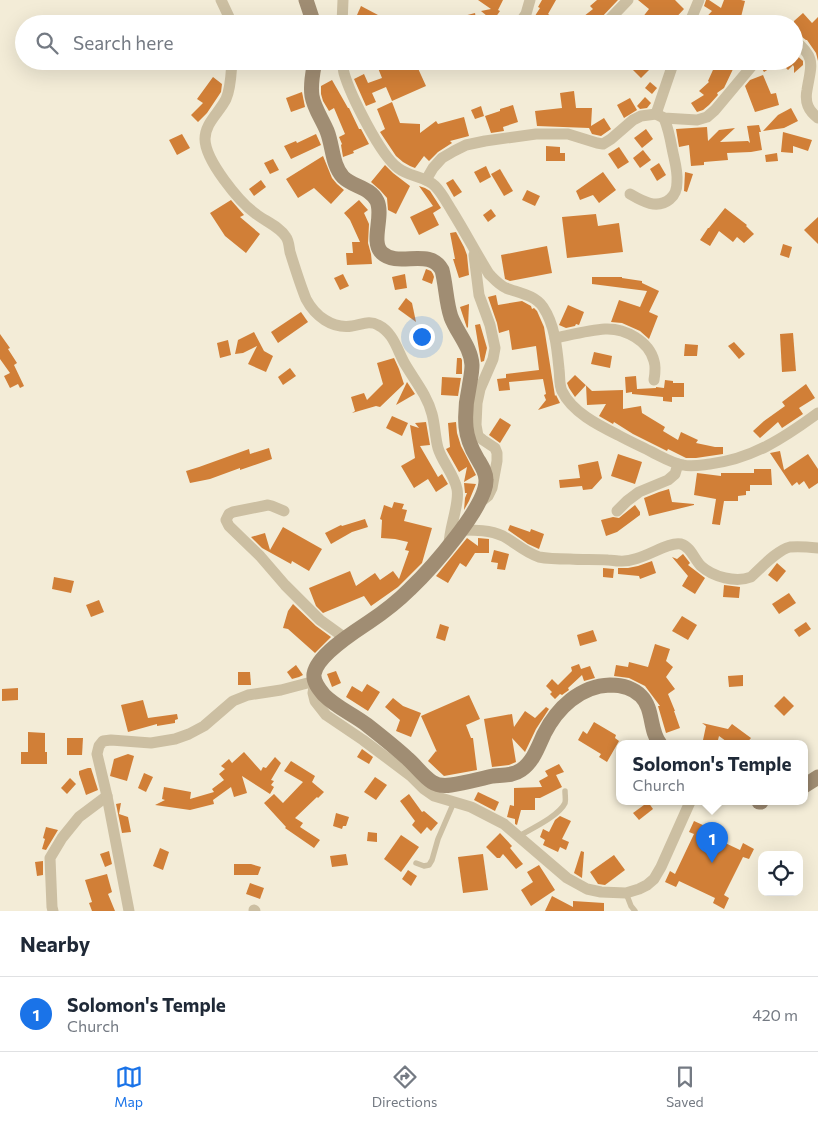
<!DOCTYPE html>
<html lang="en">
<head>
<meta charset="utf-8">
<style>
	body { margin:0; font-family:Commissioner,sans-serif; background:#f2f2f3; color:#1f2937 }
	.controls { position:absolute; right:15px; bottom:15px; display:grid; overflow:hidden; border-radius:10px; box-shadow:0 5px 20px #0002 }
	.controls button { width:45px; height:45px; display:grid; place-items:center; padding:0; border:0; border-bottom:1px solid #e0e1e3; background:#fff; color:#1f2937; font:25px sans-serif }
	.you { position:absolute; left:421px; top:336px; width:18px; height:18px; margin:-12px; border:4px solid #fff; border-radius:50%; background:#1a73e8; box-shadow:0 0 0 8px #1a73e833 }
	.badge { display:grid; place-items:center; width:32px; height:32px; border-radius:50%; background:#1a73e8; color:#fff; font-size:16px; font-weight:700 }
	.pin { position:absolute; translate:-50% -41px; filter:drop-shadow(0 1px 2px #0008) }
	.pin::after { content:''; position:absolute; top:26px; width:18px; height:15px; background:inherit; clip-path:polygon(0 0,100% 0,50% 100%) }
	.popup { position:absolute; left:616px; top:740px; width:192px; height:65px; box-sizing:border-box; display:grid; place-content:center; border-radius:10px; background:#fff; filter:drop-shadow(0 1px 4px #0005); font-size:16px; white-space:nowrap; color:#747a83 }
	.popup b { font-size:19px; color:#1f2937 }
	.popup::after { content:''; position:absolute; left:50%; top:100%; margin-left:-10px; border:10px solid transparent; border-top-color:#fff }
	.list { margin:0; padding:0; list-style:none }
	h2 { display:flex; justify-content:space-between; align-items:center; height:65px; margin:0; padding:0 20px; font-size:21px }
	h2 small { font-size:16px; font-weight:400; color:#747a83 }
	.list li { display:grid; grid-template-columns:32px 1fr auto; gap:15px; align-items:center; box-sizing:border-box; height:75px; padding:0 20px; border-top:1px solid #e0e1e3 }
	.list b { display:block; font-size:19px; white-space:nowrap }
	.list p { margin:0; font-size:16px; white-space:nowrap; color:#747a83 }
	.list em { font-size:16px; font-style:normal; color:#747a83 }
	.icon { flex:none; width:28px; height:28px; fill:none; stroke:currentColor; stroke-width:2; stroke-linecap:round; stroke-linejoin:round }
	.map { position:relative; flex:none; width:818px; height:911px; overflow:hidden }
	.search { position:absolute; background:#fff; box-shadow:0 5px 20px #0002; left:15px; right:15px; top:15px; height:55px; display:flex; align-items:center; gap:12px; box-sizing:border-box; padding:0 18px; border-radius:28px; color:#747a83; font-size:19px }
	.sheet { height:140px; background:#fff }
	nav { display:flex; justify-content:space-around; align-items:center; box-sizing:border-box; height:70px; border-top:1px solid #e0e1e3; background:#fff; font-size:14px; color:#747a83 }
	nav a { display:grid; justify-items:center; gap:2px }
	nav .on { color:#1a73e8 }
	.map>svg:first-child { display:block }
	.building { fill:#d17f37 }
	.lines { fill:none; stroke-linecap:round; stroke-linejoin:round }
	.lane { stroke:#ccbfa2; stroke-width:5.5 }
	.street { stroke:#ccbfa2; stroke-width:11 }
	.secondary { stroke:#a08d73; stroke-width:15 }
</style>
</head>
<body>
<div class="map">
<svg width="818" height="911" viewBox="0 0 818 911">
	<rect width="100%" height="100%" fill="#f3ecd7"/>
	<g class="building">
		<path d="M478 0H503L498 10 500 11 493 21 481 11 491 9Z"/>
		<path d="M542 0H556L548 14 563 24H541L533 19 540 8 538 7Z"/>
		<path d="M597 0H618L600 19 598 24H574L593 9 590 6Z"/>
		<path d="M638 0H675L684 9 670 24H664L658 20 656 24H649L642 18 649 9Z"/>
		<path d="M706 0H709L721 8 724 0H741L745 1 741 17 758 21V24H700L712 11 704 6Z"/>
		<path d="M361 6 378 15 374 24H353Z"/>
		<path d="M475 13 477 24H461L460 17Z"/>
		<path d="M803 13 812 23 818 17V61L816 53 807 40H806L798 34 794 33V21Z"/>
		<path d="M794 53 803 61V65L794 73V67L793 65 788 70 780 62 764 72 761 67 763 61H794Z"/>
		<path d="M380 61H402L405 69 416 64 426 86 392 101 386 87 372 93 376 102 366 106 354 79 364 74 368 83 382 78 378 68 382 67Z"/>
		<path d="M641 61H658L641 78 633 70Z"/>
		<path d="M717 61H723L734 67 724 88 717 93 718 95 709 105 703 110 697 112 691 103 704 95 699 91 709 82 708 81Z"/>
		<path d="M763 75 771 94 776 93 779 105 755 112 745 86 750 80Z"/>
		<path d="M213 77 222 84 221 92 207 113 198 122 191 115 203 103 197 99Z"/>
		<path d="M332 80 348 108H349L359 129H361L369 144 353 151 354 153 343 157 341 145 342 144 339 137 345 134 334 108 329 111 323 101 321 94V86Z"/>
		<path d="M650 82 657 88 652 94 645 88Z"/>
		<path d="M574 91 576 108H592L591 126 604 118 611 129 601 136 592 134 589 128 537 126 535 111 562 108 560 93Z"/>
		<path d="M302 92 305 107 291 112 286 98Z"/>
		<path d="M645 97 651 103 647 108 640 109 637 106Z"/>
		<path d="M630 98 637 110 624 118 617 105Z"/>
		<path d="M392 102 400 123 420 124V133L436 121 438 124 464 117 469 136 450 141 452 143 438 152 429 161 424 156 415 168 410 166 403 162 396 156 380 132 385 129 377 109Z"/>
		<path d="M513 105 518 122 503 127 504 131 491 133 485 116 500 111V109Z"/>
		<path d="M481 106 484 116 475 119 471 110Z"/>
		<path d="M791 108 798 121 784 128 763 131 778 115Z"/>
		<path d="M759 125 761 132H759L762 150 751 152 727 153 728 160 704 162V165L691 166 689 145 679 147 676 129 707 127 708 141 719 130 735 128 720 142 748 141 750 143 747 126Z"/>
		<path d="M646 129 653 139 642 148 634 138Z"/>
		<path d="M783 132 812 140 808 151 793 146V153L781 152Z"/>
		<path d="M182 134 190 148 177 155 169 140Z"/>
		<path d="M316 134 321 145 291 159 284 146 296 141 297 143Z"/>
		<path d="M546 146 560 147V153H565V161H546Z"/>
		<path d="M619 147 629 162 618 169 608 154Z"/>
		<path d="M643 150 651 160 640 168 633 158Z"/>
		<path d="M777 153 778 161 766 162 765 155Z"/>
		<path d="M323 156 332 178 337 184 344 190 331 204 314 188 298 198 286 179Z"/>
		<path d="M273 159 279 170 270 174 264 163Z"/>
		<path d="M659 163 666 175 657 181 650 169Z"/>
		<path d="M385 165 393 173 410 186 396 214 388 210 387 198 380 190 371 182Z"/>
		<path d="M486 166 491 177 480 183 474 172Z"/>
		<path d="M500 169 513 191 504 196 491 174Z"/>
		<path d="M603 172 616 190 599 203 593 195 580 200 576 191Z"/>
		<path d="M685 172 693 174 687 192 684 191Z"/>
		<path d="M453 179 462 192 454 197 446 183Z"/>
		<path d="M261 180 266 187 254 196 249 189Z"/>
		<path d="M419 186 425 188 430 191 441 208 433 213 439 225 419 235 410 217 433 206Z"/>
		<path d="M527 190 540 196 535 206 522 200Z"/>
		<path d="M231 200 244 215 240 217 260 234 246 253 225 236 210 213Z"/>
		<path d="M359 200 368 210 364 213 369 224 368 243 371 254 372 264 347 265 346 253H353L352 242H360L350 220 344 213Z"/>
		<path d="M725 208 747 225 746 226 754 234 744 243 737 237 733 242 719 231 710 246 700 240 708 228H709Z"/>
		<path d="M491 209 496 216 488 222 483 215Z"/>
		<path d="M596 214 598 226 619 223 623 252 567 258 562 217Z"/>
		<path d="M818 217V244L804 230Z"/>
		<path d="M456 232 464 247 467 255 469 275 459 278 453 259H455L450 233Z"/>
		<path d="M783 244 792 247 789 258 780 255Z"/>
		<path d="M547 246 552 273 510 281 505 279 501 255Z"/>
		<path d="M426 269 431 271 433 274 434 277 432 284 422 280Z"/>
		<path d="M343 274 349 286 340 290 334 278Z"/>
		<path d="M405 274 407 288 395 290 392 277Z"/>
		<path d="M592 277H622V278L642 281V283L659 291 649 312 658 316 649 339 640 331 622 323 611 322 619 300 640 307 647 291 592 284Z"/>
		<path d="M496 295 498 305 522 301 531 306 532 309 534 308 537 311 544 327 555 396 556 395 560 403 538 410 546 400 544 395 546 394 543 379 509 382 510 390 499 391 497 379 506 378V374L539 370 536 346 512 350 509 330 499 333 497 323 488 297Z"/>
		<path d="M406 298 412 303 416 322 398 309Z"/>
		<path d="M469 304 468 327 467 328 460 307Z"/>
		<path d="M568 305 584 312 579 325 576 324 575 326 566 328 559 325Z"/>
		<path d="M301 312 308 322 278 343 271 332Z"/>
		<path d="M480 324 487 348 484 361 481 362 475 325Z"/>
		<path d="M254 332 264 351 273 356 266 372 248 364 257 346 243 353 235 354 238 340Z"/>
		<path d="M793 333 796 371 782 372 780 334Z"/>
		<path d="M0 334 10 348 8 349 17 363 14 365 24 386 20 388 18 384 10 388 4 376 10 373 0 359Z"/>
		<path d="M228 340 231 355 220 358 217 343Z"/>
		<path d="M734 342 745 354 739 359 728 346Z"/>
		<path d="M685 344 698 345 697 356H684Z"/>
		<path d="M594 352 612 356 610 368 591 364Z"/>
		<path d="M394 358 399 369 404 384 380 407 376 406 352 413 355 411 351 397 364 393 367 400 383 384 377 363Z"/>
		<path d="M457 358H461L462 360V374H456Z"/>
		<path d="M290 368 296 376 283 385 278 377Z"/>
		<path d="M575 375 592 391 623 390V409L641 406 642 413 665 427 663 431 678 440 681 432 698 440 696 443 715 447H723V454L696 458H686L668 449 667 451 633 434 614 422 613 424 599 416 606 404 587 405 586 385 575 397 569 388 567 383Z"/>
		<path d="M636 376 637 389 656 388V387L664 388 665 380 673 381V383H684V397H672V402L663 401V397L632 394V392L626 393 625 377Z"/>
		<path d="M442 377 461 378 458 396 441 395Z"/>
		<path d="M407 382 415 394 396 405Z"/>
		<path d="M806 384 815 398 799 408 803 414 782 428 778 422 760 438 753 431 764 421 785 406 782 402Z"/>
		<path d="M392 416 408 423 402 436 386 428Z"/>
		<path d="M500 418 511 425 500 443 489 435Z"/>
		<path d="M426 422 430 445 420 446 438 477 442 474 448 484 436 492 428 479 414 488 401 466 415 458 410 425 419 428 415 423Z"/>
		<path d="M456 422 457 433 461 446 476 475 464 482 467 467 459 472 446 449 450 447 448 423Z"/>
		<path d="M269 448 272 459 240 470V468L210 479 190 483 186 471 199 467 249 449 250 454Z"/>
		<path d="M780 451 784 470 808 454 818 469V483L809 489 804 481 799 485 797 482 792 486 770 453Z"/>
		<path d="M618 454 642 462 635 484 611 476Z"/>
		<path d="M598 461 602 478 592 489 583 490 582 486 560 488 559 480 580 478 578 465Z"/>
		<path d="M754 469H771L772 485H750V491H746V495L738 496V501H724L720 525 712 524 716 499 694 495 697 473 721 476V473H754Z"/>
		<path d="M464 483 476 484 469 501 464 510 465 498 467 493H465Z"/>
		<path d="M669 489 672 502 694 504V505L649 516 644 498 659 492Z"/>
		<path d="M394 502 404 504 402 509 407 510 404 521 432 528 422 563 398 587 371 606 364 596 323 613 316 606 309 588 350 571 356 586 375 573 380 580 393 571 399 579 409 551 405 550 408 542 395 539 381 538 382 520 380 519 384 505 392 508Z"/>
		<path d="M635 505 640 512V515L617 532 606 536 601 520 613 517 619 518Z"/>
		<path d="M365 519 368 527 352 532 331 544 325 533 341 525 342 526Z"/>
		<path d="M510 525 530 532 531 529 544 534 539 549 528 544 508 530Z"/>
		<path d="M283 527 322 549 309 571 292 561 291 564 262 548 251 537 265 533 270 550Z"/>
		<path d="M467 538 478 546V538L489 539V553H475L466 567 460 563 448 583 436 576Z"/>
		<path d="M494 550 509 554 505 570 497 569 498 563 491 562Z"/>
		<path d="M683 554 690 563 688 565 705 578 695 594 682 586 688 576 672 557 677 559Z"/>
		<path d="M652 561 656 573 640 579 639 576 618 574V568H628L638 566Z"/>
		<path d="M777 563 786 571 777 582 768 575Z"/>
		<path d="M603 568 614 569 613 578 603 577Z"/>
		<path d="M54 577 74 581 71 593 52 589Z"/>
		<path d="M724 585 740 587 739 598 723 597Z"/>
		<path d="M789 593 796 603 779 614 772 604Z"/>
		<path d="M99 600 104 612 91 617 86 605Z"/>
		<path d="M293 604 316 626 331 637 315 653 288 629 283 628 288 611Z"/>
		<path d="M682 616 697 625 688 640 672 631Z"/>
		<path d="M806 622 811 629 799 637 794 630Z"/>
		<path d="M440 624 449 627 445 641 436 638Z"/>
		<path d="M593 630 597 641 580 646 577 635Z"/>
		<path d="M655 644 670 649 666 661 673 667 666 677 675 689 668 694 675 711H674L680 728 666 733 658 706H660L645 686 629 678 614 676 616 665 628 667 629 662 648 667Z"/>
		<path d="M579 664 581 669 590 666 595 678 584 681 582 675 568 688 569 690 562 695 560 694 555 699 550 694 552 692 546 686 552 679 558 685 572 671 571 667Z"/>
		<path d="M296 665 303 675 299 677 292 679 287 672Z"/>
		<path d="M336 671 341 683 332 687 327 674Z"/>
		<path d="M238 672H250L251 685H238Z"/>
		<path d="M743 675V686L729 687 728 676Z"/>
		<path d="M367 684 380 692 368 711 346 697 352 686 362 692Z"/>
		<path d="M18 688V700L2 701V689Z"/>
		<path d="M469 695 480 719 466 725 471 738H473L477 770 444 776 428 761 436 751 437 752 421 716Z"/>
		<path d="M784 696 794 706 784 716 774 706Z"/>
		<path d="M393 698 403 706 421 713 411 737 396 731 400 720 385 707Z"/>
		<path d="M143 700 148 718 177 714 178 719 175 720V723L157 726V724L128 732 121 705Z"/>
		<path d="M546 707 549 709 536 729 525 752 512 738 516 762 509 765 492 767 484 719 512 714 514 727 525 711 535 718Z"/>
		<path d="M594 722 616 735 615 738 619 741 607 762 599 757 601 754 578 740 583 731 587 734Z"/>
		<path d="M702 723 728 729 732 724 751 738 746 744H730L719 736 717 744 703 740 706 726Z"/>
		<path d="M28 732 45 733V752H47V764H21V752H28Z"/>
		<path d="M67 738H83L82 755H67Z"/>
		<path d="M362 749 373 757 369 764 357 757Z"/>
		<path d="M244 752 261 771 263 767 266 768 275 757 281 763 271 780 274 781 271 785 274 787 270 794 242 776 247 793 234 797 231 787 213 800 214 804 190 810 155 805 165 800 162 799 164 787 191 792 190 799 214 792 212 789 224 780 219 774 225 769 221 766 229 759 232 763Z"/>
		<path d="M128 754 134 756 127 781 110 776 114 759Z"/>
		<path d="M291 761 315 776 312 782 324 792 318 798 317 797 295 818 303 823 300 827 320 840 314 848 285 828 286 827 264 803 274 794 283 803 303 782 284 771Z"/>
		<path d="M559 764 564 772 556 775 562 787 540 798H535V810H521L517 825 515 824V819L507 817 510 805 514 806V788L542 787 539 781 548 776 545 771Z"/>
		<path d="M88 768H91L98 790 86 795 79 774V771Z"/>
		<path d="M144 773 153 777 146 792 138 788Z"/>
		<path d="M375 777 387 785 376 800 364 792Z"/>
		<path d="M70 778 76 784 67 794 61 788Z"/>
		<path d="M478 792 499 802 495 811 474 800Z"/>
		<path d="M409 794 422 812 424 811 438 823 431 831 427 827 421 834 412 825 415 821 400 801Z"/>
		<path d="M648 802 653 809 639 820 633 813Z"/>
		<path d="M121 803 119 814 128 817 131 832 122 833 116 804Z"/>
		<path d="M336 813 349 817 346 826H343L342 829 333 826Z"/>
		<path d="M560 816 571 821 562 839 569 842 566 850 560 847 558 852 543 845 545 840 540 837 543 829 549 832 555 820Z"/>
		<path d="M694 821 705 826 702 832 740 850 743 843 754 849 749 859 743 857 724 895 729 898 724 909 713 903 715 898 679 881 676 887 665 882 670 871 675 874 694 834 689 832Z"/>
		<path d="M46 827 58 830 46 850 42 849 45 839 43 838Z"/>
		<path d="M368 832 377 833V842L367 841Z"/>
		<path d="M500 833 512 846 510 848 523 864 516 869 503 854 500 858H497L486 847Z"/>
		<path d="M401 835 419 847 401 872 384 859Z"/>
		<path d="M160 848 169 852 163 870 153 866Z"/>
		<path d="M109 851 112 864 105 867 100 854Z"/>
		<path d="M581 851 584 852 582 878 574 873Z"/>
		<path d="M346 854 348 865 332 867 330 856Z"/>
		<path d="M483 854 488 890 463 893 458 857Z"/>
		<path d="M614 855 625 870 605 885 598 884 590 872Z"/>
		<path d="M43 861V875L37 876 35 862Z"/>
		<path d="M234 864H251L261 867 258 875H234Z"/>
		<path d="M539 865 555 890 531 906 521 890 533 882 527 872Z"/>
		<path d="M408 870 417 876 411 886 402 879Z"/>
		<path d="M107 874 112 892 108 894 115 911H92L89 903 92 902 85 880Z"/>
		<path d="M250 883 264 888 260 899 246 894Z"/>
		<path d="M552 896 573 907V901L604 903V911H545Z"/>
	</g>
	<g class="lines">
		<g class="lane">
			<path d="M519 836C531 829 559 816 565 803 566 799 565 796 565 791"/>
			<path d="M416 863 424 866 429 865 432 860 438 839 454 802"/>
			<path d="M626 893 631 906 635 911"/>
		</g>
		<g class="street">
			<path d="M221 0 229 17 231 24"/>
			<path d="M342 24 343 0"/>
			<path d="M519 24 526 14 530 0"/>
			<path d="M605 24 628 0"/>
			<path d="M689 24 699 0"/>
			<path d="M794 40C817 58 811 65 807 90 806 95 806 101 808 106 810 111 814 115 818 118"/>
			<path d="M232 61C231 74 231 88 226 99 219 113 205 123 205 139 205 160 239 202 256 214 265 221 280 227 286 237 289 241 289 247 290 252 295 268 300 284 306 299 315 316 332 329 352 326 361 325 369 320 378 325 394 333 397 350 405 364 415 381 427 395 432 414 435 425 435 437 438 448 442 462 454 474 457 489 460 503 449 528 449 545"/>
			<path d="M343 61C343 65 343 69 344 73 350 94 380 155 398 168 409 177 425 176 435 186 442 193 447 203 452 211 465 232 476 253 489 274 494 279 499 285 506 288 519 293 535 295 543 307 555 325 557 348 559 369 560 376 559 385 562 391 572 412 598 425 618 435 629 441 640 446 652 452 662 457 672 463 683 465 692 467 701 465 710 464 752 459 784 438 818 413"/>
			<path d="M656 114 674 61"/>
			<path d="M426 180 433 168 442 158 454 151 466 145 485 141 536 134H568L597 143 603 144 611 139 633 120 641 116 656 114 664 118 697 120 707 117 715 110 756 61"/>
			<path d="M630 194C642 201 657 210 670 199 675 195 677 189 677 182 678 170 674 159 672 148 670 137 668 128 664 118"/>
			<path d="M474 255 479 295 490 325 495 348 493 359 480 389 477 403 476 425 478 436 483 440 495 448 497 453V461L492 488 488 496 483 500"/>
			<path d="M555 338C570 335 590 330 605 329 625 328 649 341 654 361 656 367 655 374 654 380"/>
			<path d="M284 511 272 506 268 505 233 512 229 514 226 520 229 526 260 556 285 585 320 620 345 638"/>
			<path d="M617 511 627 501 639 492 668 480 675 474 678 464"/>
			<path d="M462 530C475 530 490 530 503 536 516 543 524 552 539 557 549 559 559 559 570 559 582 560 595 559 608 560 612 560 615 561 619 561 641 563 666 541 681 544 691 547 694 559 701 566 713 577 736 583 751 577 761 568 777 550 790 547 799 546 809 547 818 548"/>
			<path d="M254 910 255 911"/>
			<path d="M53 911 52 907 50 858 62 838 79 817 107 796"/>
			<path d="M129 911 107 796 97 754 99 746 103 741 111 740 151 743 175 739 189 734 204 726 233 701 248 695 281 690 315 681 313 693 315 701 326 715 363 740 411 776 424 789 434 796 471 807 504 824 567 878 587 889 601 892 626 893 639 889 647 885 654 879 661 867 690 802"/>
		</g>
		<g class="secondary">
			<path d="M306 0 314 24"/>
			<path d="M315 61C313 72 310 84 312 96 314 108 322 119 327 131 333 146 332 165 343 177 353 187 370 187 377 201 384 216 370 242 382 253 398 268 430 247 442 270 446 285 446 302 451 317 457 333 471 347 472 365 472 373 470 381 469 388 466 401 465 414 466 427 467 438 471 448 477 458 481 465 486 472 486 480 487 506 430 570 410 589 398 601 384 612 369 622 354 632 317 655 314 674 313 682 319 689 324 695 337 708 353 714 367 725 381 736 395 747 408 759 416 766 423 776 432 782 438 786 444 786 451 785 465 783 479 779 493 776 502 775 513 776 521 770 533 762 538 747 544 734 557 708 580 686 610 685 621 685 633 688 641 696 654 709 649 730 660 744"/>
			<path d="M804 786 818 777"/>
			<path d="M759 802H761"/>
		</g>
	</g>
</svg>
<div class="controls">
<button><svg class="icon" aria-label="locate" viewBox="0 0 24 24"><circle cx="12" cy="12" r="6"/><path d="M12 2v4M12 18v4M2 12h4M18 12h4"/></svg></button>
</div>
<div class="you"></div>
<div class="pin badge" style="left:712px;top:863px">1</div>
<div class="popup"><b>Solomon's Temple</b>Church</div>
<div class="search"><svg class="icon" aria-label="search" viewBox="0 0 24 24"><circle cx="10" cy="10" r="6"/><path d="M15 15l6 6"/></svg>Search here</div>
</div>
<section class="sheet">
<h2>Nearby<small></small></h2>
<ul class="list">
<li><span class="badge">1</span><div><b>Solomon's Temple</b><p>Church</p></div><em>420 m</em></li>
</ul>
</section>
<nav>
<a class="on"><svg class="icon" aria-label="map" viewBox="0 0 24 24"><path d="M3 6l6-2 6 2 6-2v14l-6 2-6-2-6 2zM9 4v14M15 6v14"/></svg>Map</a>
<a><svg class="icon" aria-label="directions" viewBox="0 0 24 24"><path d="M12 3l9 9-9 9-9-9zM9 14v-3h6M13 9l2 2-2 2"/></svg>Directions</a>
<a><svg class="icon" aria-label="saved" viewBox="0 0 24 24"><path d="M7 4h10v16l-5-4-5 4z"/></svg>Saved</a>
</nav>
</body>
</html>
